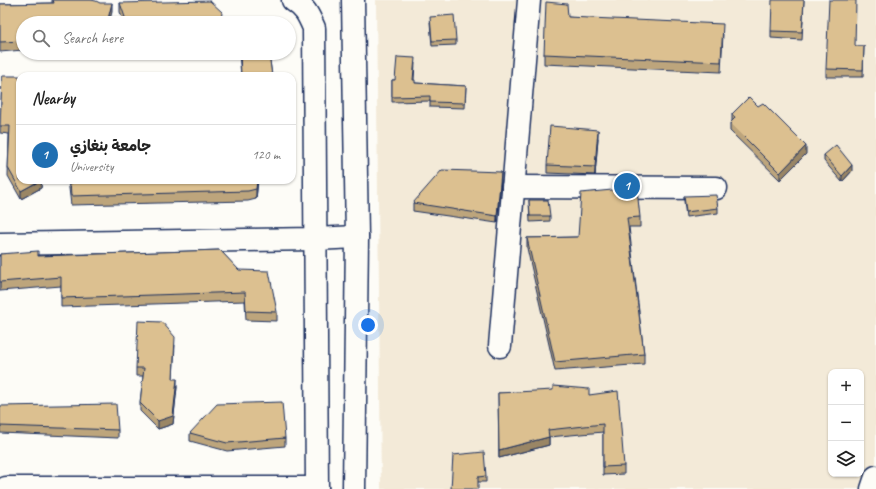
<!DOCTYPE html>
<html lang="en">
<head>
<meta charset="utf-8">
<style>
	body { margin:0; font-family:Caveat,"Playpen Sans Arabic",sans-serif; background:#f2f2f2; color:#222 }
	.controls { position:absolute; right:12px; bottom:12px; display:grid; overflow:hidden; border-radius:8px; box-shadow:0 1px 3px #0004 }
	.controls button { width:36px; height:36px; display:grid; place-items:center; padding:0; border:0; border-bottom:1px solid #e0e0e0; background:#fff; color:#222; font:20px sans-serif }
	.you { position:absolute; left:368px; top:325px; width:14px; height:14px; margin:-10px; border:3px solid #fff; border-radius:50%; background:#1a73e8; box-shadow:0 0 0 6px #1a73e833 }
	.badge { display:grid; place-items:center; width:26px; height:26px; border-radius:50%; background:#1f6fb2; color:#fff; font-size:13px; font-weight:700 }
	.pin { position:absolute; translate:-50% -50%; border:2px solid #fff; box-shadow:0 1px 4px #0006 }
	.list { margin:0; padding:0; list-style:none }
	h2 { display:flex; justify-content:space-between; align-items:center; height:52px; margin:0; padding:0 16px; font-size:17px }
	h2 small { font-size:13px; font-weight:400; color:#767676 }
	.list li { display:grid; grid-template-columns:26px 1fr auto; gap:12px; align-items:center; box-sizing:border-box; height:60px; padding:0 16px; border-top:1px solid #e0e0e0 }
	.list b { display:block; font-size:15px; white-space:nowrap }
	.list p { margin:0; font-size:13px; white-space:nowrap; color:#767676 }
	.list em { font-size:13px; font-style:normal; color:#767676 }
	.icon { flex:none; width:22px; height:22px; fill:none; stroke:currentColor; stroke-width:2; stroke-linecap:round; stroke-linejoin:round }
	.map { position:relative; flex:none; width:876px; height:489px; overflow:hidden }
	.search { position:absolute; background:#fff; box-shadow:0 1px 3px #0004; left:16px; top:16px; width:280px; height:44px; display:flex; align-items:center; gap:10px; box-sizing:border-box; padding:0 14px; border-radius:22px; color:#767676; font-size:15px }
	.panel { position:absolute; background:#fff; box-shadow:0 1px 3px #0004; left:16px; top:72px; width:280px; height:112px; border-radius:12px }
	.map>svg:first-child { display:block }
	.built { fill:#f3ead8; fill-rule:evenodd }
	.lines { fill:none; stroke-linecap:round; stroke-linejoin:round }
	.minor-casing { stroke:#1b2f5e; stroke-width:25 }
	.minor { stroke:#fdfcf7; stroke-width:22 }
	.wall { fill:#bda57c; stroke:#1b2f5e }
	.shaded-wall { fill:#9a8665; stroke:#1b2f5e }
	.building { fill:#dcc090; stroke:#1b2f5e }
</style>
</head>
<body>
<div class="map">
<svg width="876" height="489" viewBox="0 0 876 489">
	<rect width="100%" height="100%" fill="#fdfcf7"/>
	<filter id="ink" filterUnits="userSpaceOnUse"><feTurbulence type="fractalNoise" baseFrequency=".025" numOctaves="2"/><feDisplacementMap in="SourceGraphic" scale="8" xChannelSelector="R" yChannelSelector="G"/><feConvolveMatrix kernelMatrix="1 2 1 2 8 2 1 2 1" color-interpolation-filters="sRGB"/></filter>
	<g filter="url(#ink)">
		<path class="built" d="M376 0H876V489H381ZM831 372H861V474H831Z"/>
		<g class="lines">
			<defs>
				<g id="minor">
					<path d="M293 0C305 8 308 14 314 28L317 489"/>
					<path d="M353 0 357 237 354 489"/>
					<path d="M513 187 716 188"/>
					<path d="M0 244 315 239 357 237"/>
					<path d="M500 346 529 0"/>
					<path d="M6 488H317"/>
					<path d="M872 489 876 477"/>
				</g>
			</defs>
			<use href="#minor" class="minor-casing"/>
			<use href="#minor" class="minor"/>
		</g>
		<g class="wall">
			<path d="M52 0H91L112 12 23 23V50L0 52V4L52 3Z"/>
			<path d="M804 0 802 40 771 38V31Z"/>
			<path d="M120 3 222 23H124L120 12Z"/>
			<path d="M568 17 723 34 721 72 544 64V54Z"/>
			<path d="M430 22 456 40V45L432 46Z"/>
			<path d="M855 46H864L863 77H826V69Z"/>
			<path d="M239 53H269L272 76H241Z"/>
			<path d="M415 63 414 80 415 83 466 86 465 108 430 107V101L392 102V80H395Z"/>
			<path d="M2 76 20 180H42L41 188 21 199 8 176 9 134 0 133Z"/>
			<path d="M758 106 806 154 780 180 730 131V123L732 122V114Z"/>
			<path d="M598 138 595 175 547 173V165Z"/>
			<path d="M824 155 852 171 842 182 824 161Z"/>
			<path d="M68 180H258L256 199 248 201 71 205Z"/>
			<path d="M501 180 497 223 413 211V203Z"/>
			<path d="M612 190 640 217V227H629L644 354V364L555 371 527 248V238L578 237Z"/>
			<path d="M684 196 718 208V213L686 217 684 201Z"/>
			<path d="M529 200 550 216V221L530 222Z"/>
			<path d="M220 250 277 312V321L246 320 245 301 61 307V286L0 291V254L38 256Z"/>
			<path d="M175 345 173 379 177 387 173 424 158 429 140 411V403L143 376H136V368Z"/>
			<path d="M498 393 589 395 624 466V474L603 475V432L549 437V445L499 458Z"/>
			<path d="M0 406 118 430V438L0 433Z"/>
			<path d="M190 433 285 438V446L227 451 190 441Z"/>
			<path d="M453 455 486 476V482H478Z"/>
		</g>
		<g class="shaded-wall">
			<path d="M112 3V12L109 23H107Z"/>
			<path d="M598 130V138L595 175V167Z"/>
			<path d="M806 146V154L780 180V173Z"/>
			<path d="M852 165V171L842 182V176Z"/>
			<path d="M501 172V180L497 223V216Z"/>
			<path d="M42 180 41 188 21 199V191Z"/>
			<path d="M257 180H258L256 199V189Z"/>
			<path d="M177 379V387L173 424 158 429V421Z"/>
			<path d="M549 437V445L499 458V450Z"/>
		</g>
		<g class="building">
			<path d="M53 0H91L96 1 100 3H112L107 23H23V41L0 42V4L54 3Z"/>
			<path d="M772 0H804L802 32 771 31Z"/>
			<path d="M829 0H856L855 46H864L863 70 826 69Z"/>
			<path d="M210 1 222 12 221 23H127L120 3Z"/>
			<path d="M546 2 567 4 568 17 723 24 721 62 544 54Z"/>
			<path d="M454 15 456 40 432 41 430 17Z"/>
			<path d="M240 53H269L272 76H241Z"/>
			<path d="M397 57 415 58 413 80H415V83L466 86 465 103 430 102V96L392 97V80H395Z"/>
			<path d="M2 76H20V180H41L21 191 8 168 10 126H0Z"/>
			<path d="M749 97 758 106 763 103 806 146 780 173 730 123 735 118 732 114Z"/>
			<path d="M550 126 598 130 595 167 547 165Z"/>
			<path d="M836 145 852 165 842 176 824 155Z"/>
			<path d="M442 170 501 172 497 216 413 203Z"/>
			<path d="M70 180H257L256 189 248 191 71 196Z"/>
			<path d="M612 190H637L640 217 627 218 644 354 555 362 527 238 578 237 581 193Z"/>
			<path d="M716 195 718 208 686 212 684 196Z"/>
			<path d="M529 200H548L550 216H530Z"/>
			<path d="M220 250 239 270 269 271 277 312 246 311 245 292 61 298V277L0 282V254L38 251V256Z"/>
			<path d="M138 321 162 322 175 337 173 379H177L173 416 158 421 140 403 144 368H136Z"/>
			<path d="M553 386 589 389V395L618 391 624 466 603 467V424L548 430 549 437 499 450 498 393 553 390Z"/>
			<path d="M282 402 285 438 227 443 190 433 217 404Z"/>
			<path d="M116 404 118 430 0 426V406Z"/>
			<path d="M484 452 486 476 478 477V489H451L453 455Z"/>
		</g>
	</g>
</svg>
<div class="controls">
<button>+</button>
<button>−</button>
<button><svg class="icon" aria-label="layers" viewBox="0 0 24 24"><path d="M12 4l9 5-9 5-9-5zM3 14l9 5 9-5"/></svg></button>
</div>
<div class="you"></div>
<div class="pin badge" style="left:627px;top:186px">1</div>
<div class="search"><svg class="icon" aria-label="search" viewBox="0 0 24 24"><circle cx="10" cy="10" r="6"/><path d="M15 15l6 6"/></svg>Search here</div>
<section class="panel">
<h2>Nearby<small></small></h2>
<ul class="list">
<li><span class="badge">1</span><div><b>جامعة بنغازي</b><p>University</p></div><em>120 m</em></li>
</ul>
</section>
</div>
</body>
</html>
